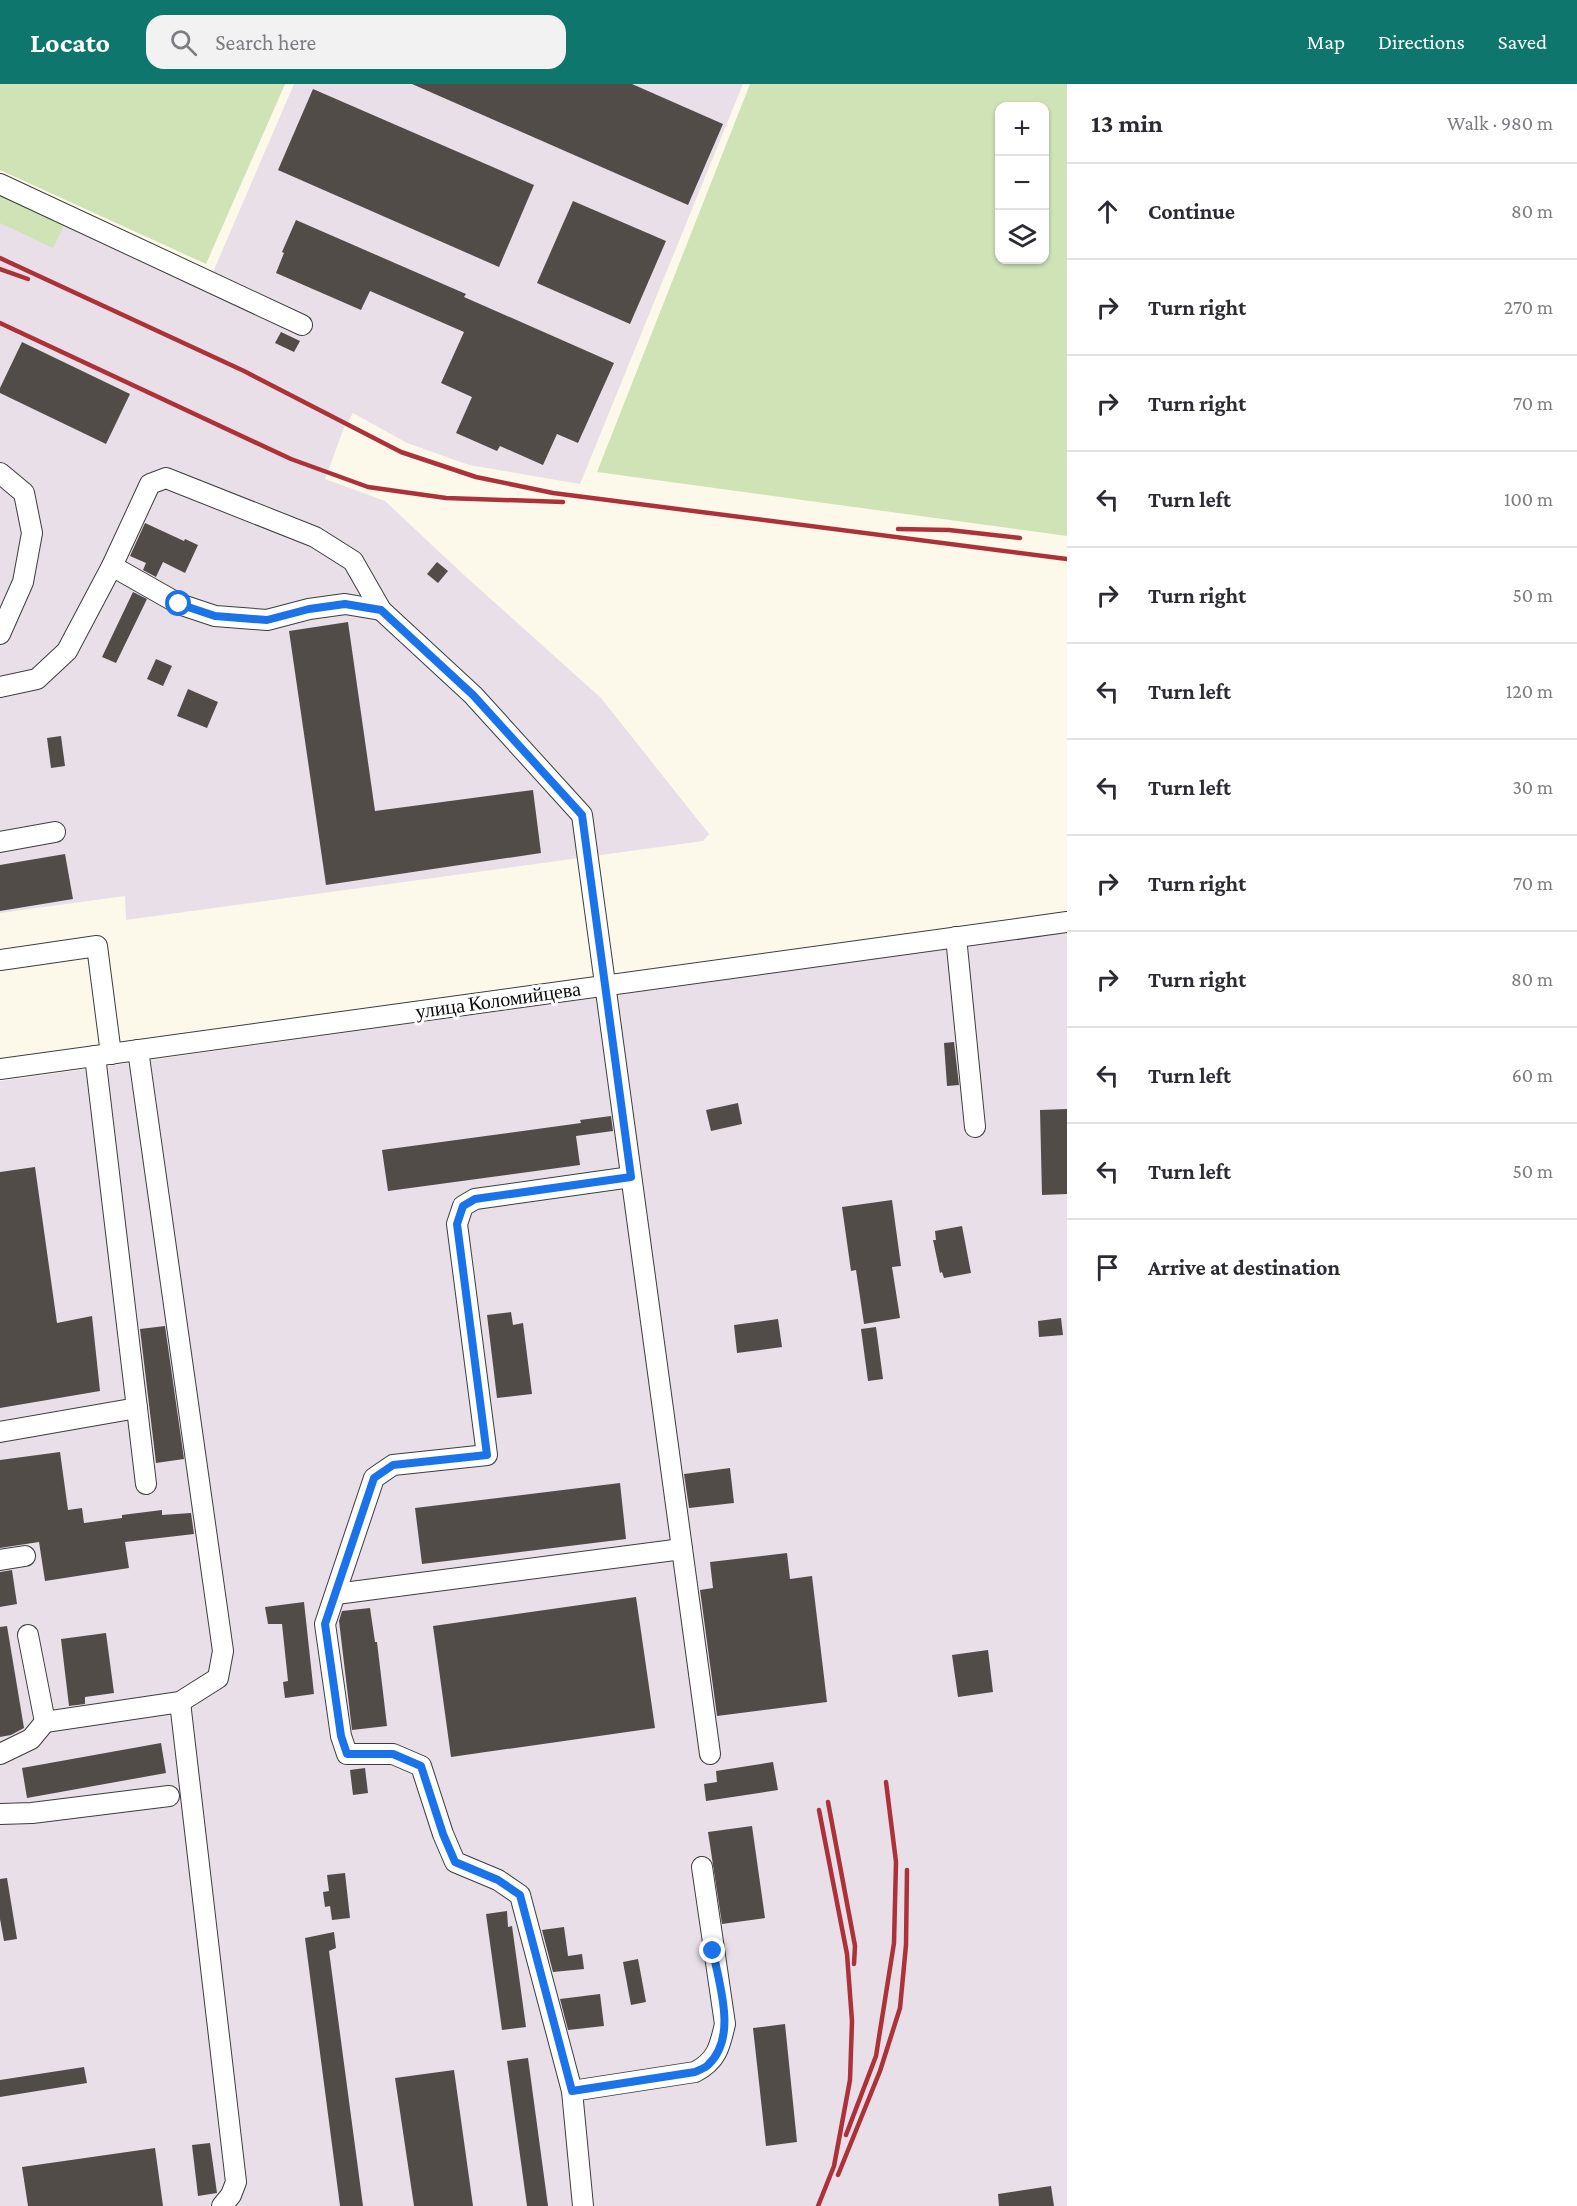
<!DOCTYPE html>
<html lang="en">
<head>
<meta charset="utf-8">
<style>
	body { margin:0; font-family:"Crimson Pro",serif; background:#f2f2f3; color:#2b2b33 }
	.controls { position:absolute; right:18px; top:18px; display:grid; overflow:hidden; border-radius:12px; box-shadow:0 2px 4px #0004 }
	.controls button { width:54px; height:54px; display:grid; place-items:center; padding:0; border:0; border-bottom:2px solid #e1e1e2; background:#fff; color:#2b2b33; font:30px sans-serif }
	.stop { position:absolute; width:18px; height:18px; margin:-14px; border:4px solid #1a73e8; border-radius:50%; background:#fff }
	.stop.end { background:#1a73e8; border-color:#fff; box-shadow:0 2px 6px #0008 }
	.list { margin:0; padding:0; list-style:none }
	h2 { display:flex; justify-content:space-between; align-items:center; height:78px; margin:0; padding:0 24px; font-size:26px }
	h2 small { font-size:20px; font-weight:400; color:#7c7c81 }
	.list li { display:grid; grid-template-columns:39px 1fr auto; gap:18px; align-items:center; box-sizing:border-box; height:96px; padding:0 24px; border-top:2px solid #e1e1e2 }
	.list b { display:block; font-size:22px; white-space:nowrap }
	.list em { font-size:20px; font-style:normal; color:#7c7c81 }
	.icon { flex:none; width:33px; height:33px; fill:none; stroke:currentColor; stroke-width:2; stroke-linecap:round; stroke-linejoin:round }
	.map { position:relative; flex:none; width:1067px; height:2122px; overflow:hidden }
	header { display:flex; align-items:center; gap:36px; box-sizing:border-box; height:84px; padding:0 30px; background:#0f766e; color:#fff }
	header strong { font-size:28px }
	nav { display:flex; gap:33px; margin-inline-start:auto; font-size:21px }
	.search { width:420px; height:54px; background:#f2f2f3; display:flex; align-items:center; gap:15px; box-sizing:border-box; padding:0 21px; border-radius:18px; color:#7c7c81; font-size:22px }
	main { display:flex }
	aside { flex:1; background:#fff }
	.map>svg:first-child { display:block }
	.industrial { fill:#e8dfe9 }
	.green { fill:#cfe3b7; fill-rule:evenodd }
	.building { fill:#524c48 }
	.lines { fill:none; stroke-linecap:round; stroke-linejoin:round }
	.minor-casing { stroke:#3d3d3d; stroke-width:22 }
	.minor { stroke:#fff; stroke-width:20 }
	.rail { stroke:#ac3138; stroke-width:4.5 }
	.route { stroke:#1a73e8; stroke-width:8 }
	.labels { text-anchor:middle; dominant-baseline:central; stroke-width:6; stroke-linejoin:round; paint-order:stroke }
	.street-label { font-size:20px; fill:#0a0a0a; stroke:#fff }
</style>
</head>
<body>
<header>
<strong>Locato</strong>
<div class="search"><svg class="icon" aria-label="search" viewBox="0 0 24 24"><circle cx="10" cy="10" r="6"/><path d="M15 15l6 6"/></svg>Search here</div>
<nav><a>Map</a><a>Directions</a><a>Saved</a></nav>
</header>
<main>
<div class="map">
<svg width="1067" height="2122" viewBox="0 0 1067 2122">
	<rect width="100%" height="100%" fill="#fdf9ea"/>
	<g class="industrial">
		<path d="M294 0H743L580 400 469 381 407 359 353 329 344 344 325 395 385 417 464 491 601 614 709 750 703 757 126 836 125 812 0 829V89L213 188Z"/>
		<path d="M1067 848V2122H0V997Z"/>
	</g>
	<g class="green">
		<path d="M0 0H285L206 180 0 86Z"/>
		<path d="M750 0H1067V452L597 388ZM999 22H1044V176H999Z"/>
		<path d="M0 111 64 141 53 164 0 139Z"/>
	</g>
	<g class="building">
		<path d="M412 0H632L723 40 688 121Z"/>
		<path d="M313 5 534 101 499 183 278 86Z"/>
		<path d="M573 117 666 157 630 240 537 199Z"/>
		<path d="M296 136 466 210 464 213 614 279 578 359 557 350 543 381 500 362 497 367 456 349 472 313 441 299 464 248 370 207 361 226 276 189 284 169 282 168Z"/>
		<path d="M281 248 300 257 294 268 275 259Z"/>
		<path d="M22 258 130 310 106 360 0 309V304Z"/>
		<path d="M145 439 184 457 185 455 198 461 185 489 163 478 156 493 143 486 146 479 130 472Z"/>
		<path d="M437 478 448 487 438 499 427 490Z"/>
		<path d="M133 508 147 515 116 579 102 573Z"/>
		<path d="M348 538 375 727 533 706 541 769 326 801 289 547Z"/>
		<path d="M156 575 172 582 163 602 147 595Z"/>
		<path d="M188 605 218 618 207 644 177 632Z"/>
		<path d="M61 652 65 682 51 684 47 654Z"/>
		<path d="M65 770 73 815 0 827V781Z"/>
		<path d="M954 958 959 1001 947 1002 944 959Z"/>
		<path d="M738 1019 742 1040 711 1047 706 1026Z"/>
		<path d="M1067 1025V1110L1042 1111 1040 1026Z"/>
		<path d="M611 1032 613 1047 576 1052 580 1081 388 1107 382 1066 581 1039 580 1036Z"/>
		<path d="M35 1083 57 1239 92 1232 100 1307 0 1324V1088Z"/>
		<path d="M892 1116 901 1182 892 1183 900 1234 864 1240 856 1186 851 1187 842 1123Z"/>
		<path d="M962 1142 971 1189 944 1194 942 1188 940 1189 933 1156H936L935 1147Z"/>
		<path d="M511 1228 513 1241 523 1239 532 1310 497 1314 487 1231Z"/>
		<path d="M1061 1234 1063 1251 1039 1253 1038 1237Z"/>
		<path d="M778 1235 782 1263 737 1269 734 1241Z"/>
		<path d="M165 1242 184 1375 156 1379 140 1245Z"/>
		<path d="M876 1243 883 1295 868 1297 861 1245Z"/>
		<path d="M60 1368 68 1426 82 1424 84 1439 122 1434V1431L162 1426V1431L191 1429 194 1450 125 1458 129 1484 45 1497 39 1458 0 1464V1376Z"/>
		<path d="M730 1384 734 1419 689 1424 684 1390Z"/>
		<path d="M620 1399 626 1455 422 1480 415 1424Z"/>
		<path d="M787 1469 790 1495 812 1492 827 1618 717 1632 700 1506 713 1504 710 1478Z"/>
		<path d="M12 1486 17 1520 0 1523V1488Z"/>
		<path d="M636 1513 655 1644 451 1673 433 1542Z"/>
		<path d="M304 1518 314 1610 285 1614 283 1598 288 1597 282 1540H268L265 1523Z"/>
		<path d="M370 1524 375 1558H377L387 1642 352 1646 339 1537 342 1527Z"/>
		<path d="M7 1542 24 1644 11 1651 0 1653V1543Z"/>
		<path d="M106 1549 114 1609 85 1613V1620L69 1622 61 1555Z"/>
		<path d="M988 1566 993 1608 958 1613 952 1571Z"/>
		<path d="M161 1659 166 1689 27 1714 22 1684Z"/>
		<path d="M773 1678 778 1706 706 1717 704 1700 717 1698 716 1687Z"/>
		<path d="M365 1684 368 1709 353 1711 350 1686Z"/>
		<path d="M752 1742 765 1834 722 1840 708 1748Z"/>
		<path d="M345 1789 350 1834 332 1836 330 1822 325 1823 323 1808 329 1807 327 1791Z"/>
		<path d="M7 1794 17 1855 4 1857 0 1835V1795Z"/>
		<path d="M507 1827 508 1843 512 1842 526 1943 502 1946 486 1830Z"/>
		<path d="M564 1843 568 1872 582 1870 584 1885 553 1888 542 1846Z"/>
		<path d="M334 1848 336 1864 329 1867 363 2122H340L305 1854Z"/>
		<path d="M638 1875 646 1918 631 1921 623 1878Z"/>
		<path d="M600 1910 604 1942 568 1946 560 1915Z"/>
		<path d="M785 1940 797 2058 766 2062 753 1944Z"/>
		<path d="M528 1974 548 2122H527L507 1977Z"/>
		<path d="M84 1983 87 1999 0 2013V1996Z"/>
		<path d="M454 1986 473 2122H414L395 1994Z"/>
		<path d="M210 2059 217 2109 198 2112 192 2061Z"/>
		<path d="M155 2064 163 2122H28L22 2083Z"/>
		<path d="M1051 2102 1054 2122H999L998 2110Z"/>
	</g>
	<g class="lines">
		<defs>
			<g id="minor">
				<path d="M0 100 302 241"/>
				<path d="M0 389 24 409 32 449 23 498 0 550"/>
				<path d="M112 482 179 520 215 532 267 536 309 525 345 520 381 526"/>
				<path d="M0 603 37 595 67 567 112 482 150 400 166 394 315 453 353 477 381 526 473 611 582 731 710 1670"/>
				<path d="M0 758 55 748"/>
				<path d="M956 853 975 1043"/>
				<path d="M0 876 97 862 111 970"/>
				<path d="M95 972 146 1400"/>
				<path d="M0 985 1067 838"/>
				<path d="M0 1348 137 1324"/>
				<path d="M0 1476 25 1472"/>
				<path d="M336 1510 682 1465"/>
				<path d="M28 1551 45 1638 180 1618 218 1594 223 1567 138 966"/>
				<path d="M180 1618 236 2098 231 2111 222 2122"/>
				<path d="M0 1670 31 1655 45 1638"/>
				<path d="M0 1730 32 1729 169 1712"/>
				<path d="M572 2007 695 1988C717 1977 720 1962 725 1940L702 1783"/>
				<path d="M583 2122 572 2007 520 1811 498 1796 455 1778 443 1750 421 1682 393 1670H347L341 1652 325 1540 374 1394 393 1381 487 1371 457 1140 463 1122 475 1115 631 1093"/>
			</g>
		</defs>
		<use href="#minor" class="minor-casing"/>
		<use href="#minor" class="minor"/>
		<g class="rail">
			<path d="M0 174 244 287 401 368 476 393 553 409 1067 475"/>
			<path d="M0 185 28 195"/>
			<path d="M0 239 291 375 368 403 446 414 563 418"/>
			<path d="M898 445 949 446 1020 454"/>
			<path d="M828 1718 855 1862 854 1880"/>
			<path d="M846 2051 876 1972 894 1859 896 1778 886 1698"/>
			<path d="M838 2091 880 1987 900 1924 906 1861 907 1786"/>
			<path d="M818 2122 834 2082 850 1996 852 1937 847 1870 819 1726"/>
		</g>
	</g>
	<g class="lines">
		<path class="route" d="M179 520 215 532 267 536 309 525 345 520 381 526 473 611 582 731 631 1093 475 1115 463 1122 457 1140 487 1371 393 1381 374 1394 325 1540 341 1652 347 1670H393L421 1682 443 1750 455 1778 498 1796 520 1811 572 2007 695 1988C699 1986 705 1984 708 1981 738 1953 719 1901 713 1867"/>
	</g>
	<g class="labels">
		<g class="street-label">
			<text transform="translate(498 916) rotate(-8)">улица Коломийцева</text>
		</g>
	</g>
</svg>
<div class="controls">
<button>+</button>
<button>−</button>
<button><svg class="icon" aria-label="layers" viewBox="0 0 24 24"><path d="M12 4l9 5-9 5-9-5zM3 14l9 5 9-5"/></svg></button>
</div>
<div class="stop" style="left:179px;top:520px"></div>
<div class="stop end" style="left:713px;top:1867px"></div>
</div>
<aside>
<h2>13 min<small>Walk · 980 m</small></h2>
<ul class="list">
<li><svg class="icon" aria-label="ahead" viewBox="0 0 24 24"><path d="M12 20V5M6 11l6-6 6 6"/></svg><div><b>Continue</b></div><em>80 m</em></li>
<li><svg class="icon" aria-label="right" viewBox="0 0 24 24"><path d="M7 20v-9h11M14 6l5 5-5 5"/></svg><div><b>Turn right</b></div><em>270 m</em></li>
<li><svg class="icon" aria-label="right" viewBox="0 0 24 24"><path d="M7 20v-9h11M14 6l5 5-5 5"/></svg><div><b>Turn right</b></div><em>70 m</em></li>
<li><svg class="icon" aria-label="left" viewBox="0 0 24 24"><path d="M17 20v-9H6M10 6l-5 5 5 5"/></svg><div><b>Turn left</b></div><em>100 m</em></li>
<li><svg class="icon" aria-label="right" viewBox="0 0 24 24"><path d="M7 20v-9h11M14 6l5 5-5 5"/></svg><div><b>Turn right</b></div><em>50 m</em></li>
<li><svg class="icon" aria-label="left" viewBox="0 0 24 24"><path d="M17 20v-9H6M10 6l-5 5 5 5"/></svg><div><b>Turn left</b></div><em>120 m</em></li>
<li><svg class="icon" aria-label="left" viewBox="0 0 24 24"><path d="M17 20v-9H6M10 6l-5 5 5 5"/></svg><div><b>Turn left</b></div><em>30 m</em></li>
<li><svg class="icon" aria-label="right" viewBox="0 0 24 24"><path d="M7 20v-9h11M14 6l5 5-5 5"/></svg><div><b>Turn right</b></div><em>70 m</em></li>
<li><svg class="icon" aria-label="right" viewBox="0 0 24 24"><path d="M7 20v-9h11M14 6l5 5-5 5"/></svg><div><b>Turn right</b></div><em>80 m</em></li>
<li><svg class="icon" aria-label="left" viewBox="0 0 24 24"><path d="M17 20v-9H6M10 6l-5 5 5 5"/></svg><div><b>Turn left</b></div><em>60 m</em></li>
<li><svg class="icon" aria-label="left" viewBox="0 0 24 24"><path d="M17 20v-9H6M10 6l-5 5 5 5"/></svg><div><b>Turn left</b></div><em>50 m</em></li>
<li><svg class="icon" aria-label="arrive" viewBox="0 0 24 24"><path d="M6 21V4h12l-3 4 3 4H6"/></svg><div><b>Arrive at destination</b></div></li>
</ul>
</aside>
</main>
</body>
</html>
